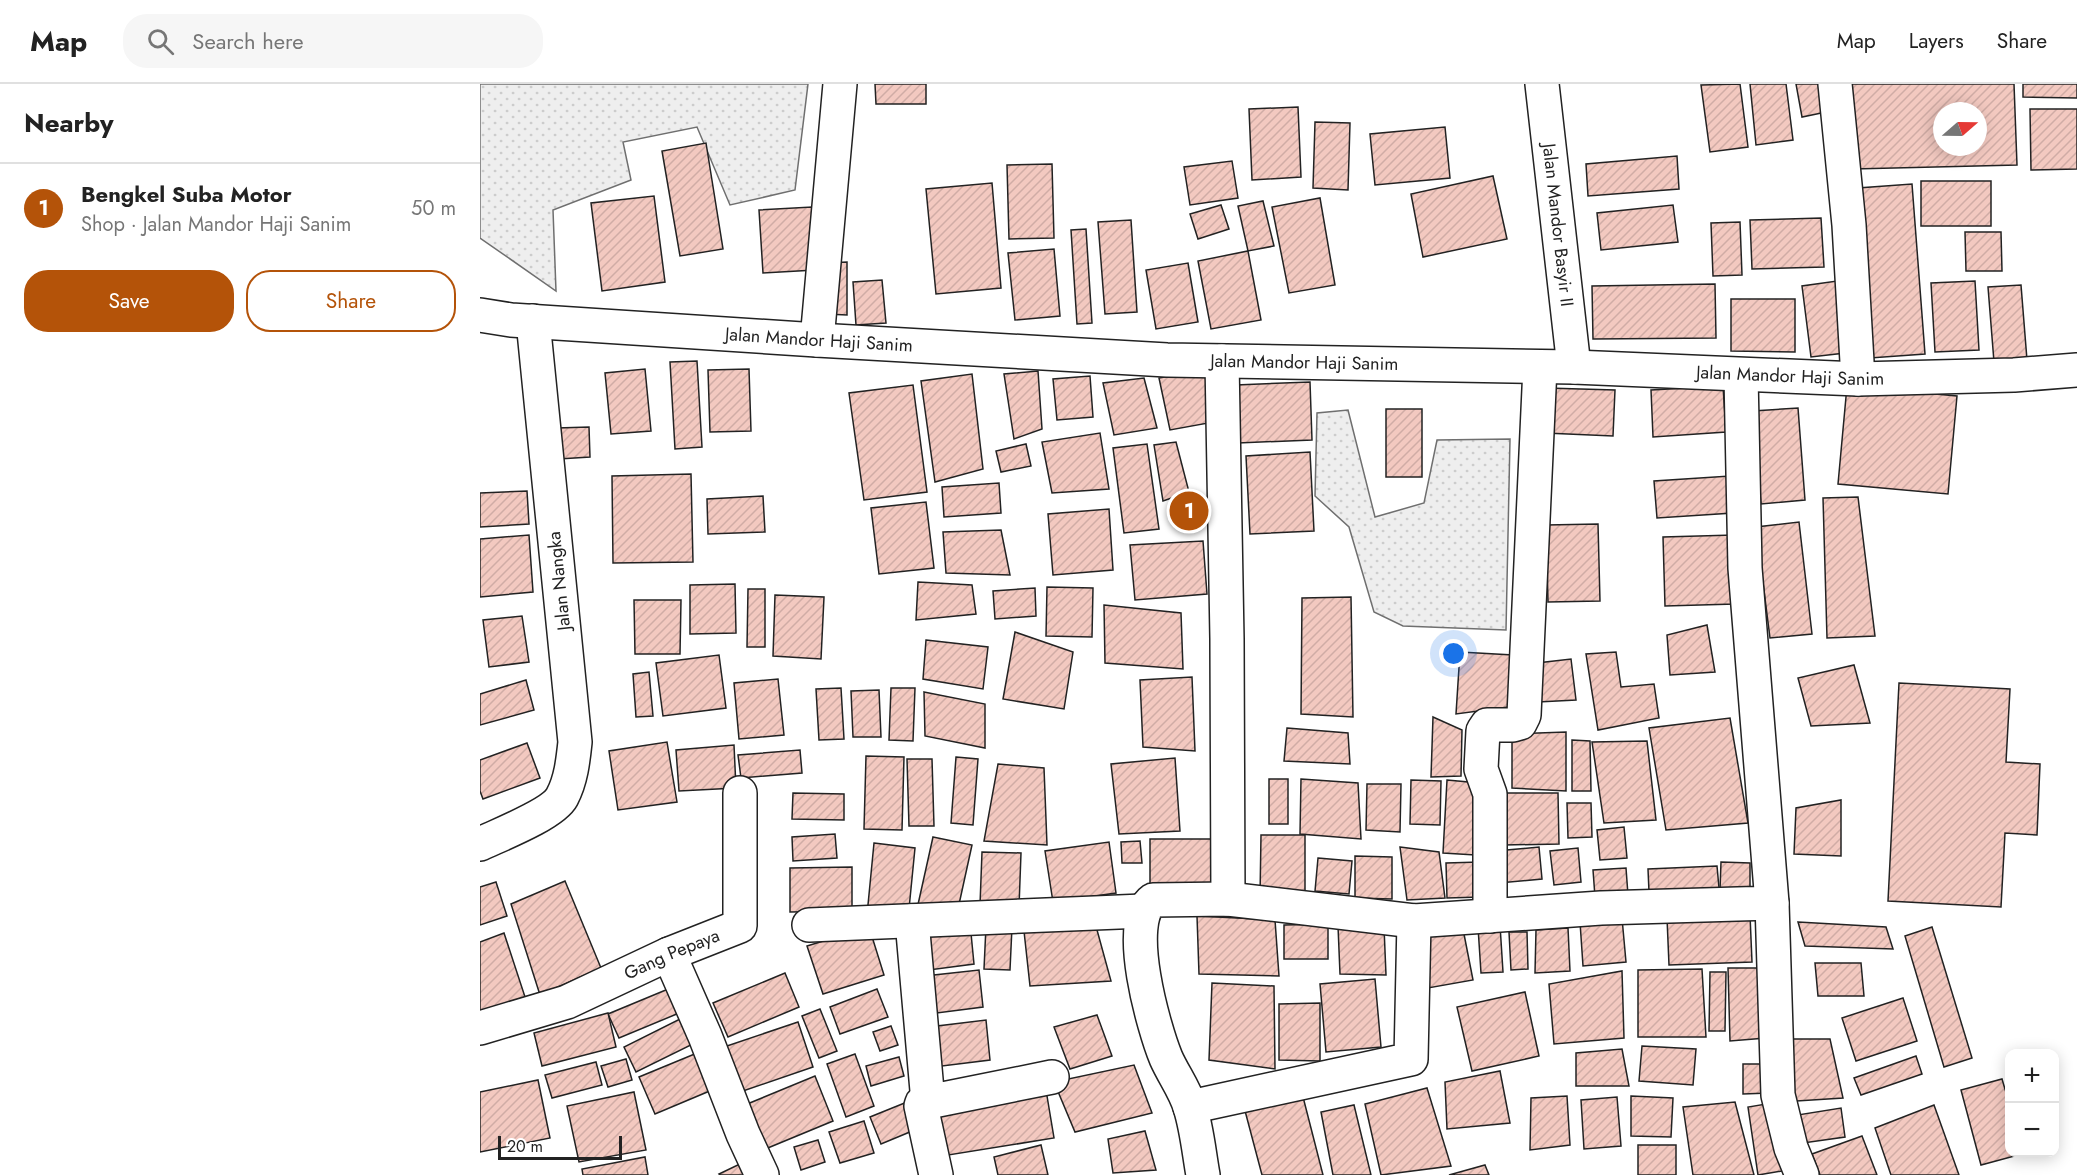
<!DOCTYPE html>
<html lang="en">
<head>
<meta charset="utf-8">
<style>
	body { margin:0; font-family:Jost,sans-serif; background:#f6f6f6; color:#222 }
	.controls { position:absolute; right:18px; bottom:18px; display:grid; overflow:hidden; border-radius:12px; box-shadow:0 3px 15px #0003 }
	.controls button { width:54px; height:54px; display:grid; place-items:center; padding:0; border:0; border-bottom:2px solid #e0e0e0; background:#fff; color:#222; font:30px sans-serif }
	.compass { position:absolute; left:1453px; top:18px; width:54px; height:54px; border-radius:50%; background:#fff; box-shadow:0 3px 15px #0003; rotate:70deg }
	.scale { position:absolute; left:18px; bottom:15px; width:124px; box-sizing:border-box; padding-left:6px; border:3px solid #222; border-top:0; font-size:16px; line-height:21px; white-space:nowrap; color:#222; -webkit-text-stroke:4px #fff; paint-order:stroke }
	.you { position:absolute; left:974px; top:570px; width:21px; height:21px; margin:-15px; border:4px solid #fff; border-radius:50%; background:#1a73e8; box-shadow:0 0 0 9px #1a73e833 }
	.badge { display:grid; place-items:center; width:39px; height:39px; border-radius:50%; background:#b45309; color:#fff; font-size:20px; font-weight:700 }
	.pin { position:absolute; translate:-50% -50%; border:3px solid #fff; box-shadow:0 2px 6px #0006 }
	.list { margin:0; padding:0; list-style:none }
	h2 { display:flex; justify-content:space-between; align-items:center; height:78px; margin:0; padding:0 24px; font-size:26px }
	h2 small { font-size:20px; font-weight:400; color:#767676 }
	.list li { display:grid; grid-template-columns:39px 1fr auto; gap:18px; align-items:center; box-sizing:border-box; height:90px; padding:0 24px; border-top:2px solid #e0e0e0 }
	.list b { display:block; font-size:22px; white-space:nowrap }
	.list p { margin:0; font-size:20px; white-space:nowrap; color:#767676 }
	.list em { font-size:20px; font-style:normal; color:#767676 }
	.actions { display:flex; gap:12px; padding:18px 24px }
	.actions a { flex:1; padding:14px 0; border:2px solid #b45309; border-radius:24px; text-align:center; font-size:21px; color:#b45309 }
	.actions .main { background:#b45309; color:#fff }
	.icon { flex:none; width:33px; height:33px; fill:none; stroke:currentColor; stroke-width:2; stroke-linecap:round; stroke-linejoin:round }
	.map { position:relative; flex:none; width:1597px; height:1091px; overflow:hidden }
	header { display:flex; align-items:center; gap:36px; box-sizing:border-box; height:84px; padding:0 30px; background:#fff; border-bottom:2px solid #e0e0e0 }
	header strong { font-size:28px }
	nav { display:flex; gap:33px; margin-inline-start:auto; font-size:21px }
	.search { width:420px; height:54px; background:#f6f6f6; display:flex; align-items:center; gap:15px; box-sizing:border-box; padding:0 21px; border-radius:24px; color:#767676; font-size:22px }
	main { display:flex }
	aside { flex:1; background:#fff }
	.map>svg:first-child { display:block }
	.grass { fill:url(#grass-dots); stroke:#6f6f6f; stroke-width:1.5 }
	.building { fill:url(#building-hatch); stroke:#222; stroke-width:1.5; fill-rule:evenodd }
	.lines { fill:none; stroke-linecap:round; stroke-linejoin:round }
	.street-casing { stroke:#222; stroke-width:36 }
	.street { stroke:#fff; stroke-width:33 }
	.labels { text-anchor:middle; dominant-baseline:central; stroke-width:4.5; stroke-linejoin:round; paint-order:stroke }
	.street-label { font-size:18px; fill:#222; stroke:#fff }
</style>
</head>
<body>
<header>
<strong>Map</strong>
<div class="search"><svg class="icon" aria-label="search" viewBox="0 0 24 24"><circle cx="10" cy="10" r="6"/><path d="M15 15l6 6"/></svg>Search here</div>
<nav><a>Map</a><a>Layers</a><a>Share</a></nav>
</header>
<main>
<aside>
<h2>Nearby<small></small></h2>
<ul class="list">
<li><span class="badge">1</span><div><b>Bengkel Suba Motor</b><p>Shop · Jalan Mandor Haji Sanim</p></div><em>50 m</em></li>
</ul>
<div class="actions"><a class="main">Save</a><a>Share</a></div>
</aside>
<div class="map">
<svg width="1597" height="1091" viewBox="0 0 1597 1091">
	<defs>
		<pattern id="grass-dots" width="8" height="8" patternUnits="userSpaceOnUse" patternTransform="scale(1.5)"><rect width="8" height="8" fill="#eee"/><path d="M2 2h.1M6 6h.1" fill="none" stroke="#ccc" stroke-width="1.8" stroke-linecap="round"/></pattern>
		<pattern id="building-hatch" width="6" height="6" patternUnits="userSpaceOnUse" patternTransform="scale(1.5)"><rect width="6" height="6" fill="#f3c9c0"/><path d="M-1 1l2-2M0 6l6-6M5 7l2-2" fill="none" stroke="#d0aca5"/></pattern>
	</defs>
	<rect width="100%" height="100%" fill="#fff"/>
	<g class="grass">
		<path d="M0 0H328L315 106 250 121 217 43 143 58 151 96 73 126 76 207 0 154Z"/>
		<path d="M868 326 895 433 944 419 957 356 1030 355 1026 546 923 542 894 528 869 443 835 412 837 329Z"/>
	</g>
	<g class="building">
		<path d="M395 0H446V20H396Z"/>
		<path d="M1260 0 1268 63 1230 68 1221 1Z"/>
		<path d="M1270 0H1306L1313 56 1276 61Z"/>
		<path d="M1316 0H1350L1356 26 1322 33Z"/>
		<path d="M1371 0H1534L1537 81 1373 85ZM1462 27H1498V63H1462Z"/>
		<path d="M1543 0H1597V14L1543 13Z"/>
		<path d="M818 23 821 93 772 96 769 25Z"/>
		<path d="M1550 25H1597V85L1551 86Z"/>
		<path d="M835 38 870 39 868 106 833 104Z"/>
		<path d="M965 43 970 94 895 101 890 50Z"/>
		<path d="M226 59 243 165 200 172 182 67Z"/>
		<path d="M1197 72 1199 105 1108 112 1106 80Z"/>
		<path d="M752 77 758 114 710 121 704 83Z"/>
		<path d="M572 80 574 154 529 155 527 81Z"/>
		<path d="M1013 92 1027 155 943 173 931 110Z"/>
		<rect x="1441" y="97" width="70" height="45"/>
		<path d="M512 99 521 204 456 210 446 105Z"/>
		<path d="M1432 100 1445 270 1390 274 1378 104Z"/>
		<path d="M174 112 185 198 122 207 111 119Z"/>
		<path d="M840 114 855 201 809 209 792 123Z"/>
		<path d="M783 117 794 162 768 167 758 122Z"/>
		<path d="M741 121 749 145 718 155 710 130Z"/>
		<path d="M1193 121 1198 158 1121 166 1117 129Z"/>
		<path d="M332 123 335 186 283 189 279 126Z"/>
		<path d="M1341 134 1344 183 1272 185 1270 136Z"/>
		<path d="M651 136 657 228 625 230 618 138Z"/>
		<path d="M1260 138 1262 191 1233 192 1231 139Z"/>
		<path d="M606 145 612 239 597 240 591 146Z"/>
		<path d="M1485 148H1521L1522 187H1486Z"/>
		<path d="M574 165 580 232 535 236 528 169Z"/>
		<path d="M768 167 781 236 731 245 718 177Z"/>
		<path d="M367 178V231L346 230V179Z"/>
		<path d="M708 179 718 238 676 245 666 186Z"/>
		<path d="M402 196 406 239 376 241 373 198Z"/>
		<path d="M1357 197 1365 269 1331 273 1322 202Z"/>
		<path d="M1495 197 1499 266 1455 268 1451 199Z"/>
		<path d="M1235 200 1236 254 1113 255 1112 202Z"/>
		<path d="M1541 201 1547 276 1514 278 1508 203Z"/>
		<path d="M1251 215H1315V268L1251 267Z"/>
		<path d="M217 277 222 363 195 365 190 278Z"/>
		<path d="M165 285 171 347 131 350 125 289Z"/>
		<path d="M269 285 271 347 230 348 228 286Z"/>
		<path d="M724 286 734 338 690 346 679 294Z"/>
		<path d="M558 287 562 345 534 355 524 290Z"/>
		<path d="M492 290 503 385 455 398 441 297Z"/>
		<path d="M610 292 613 333 577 336 573 295Z"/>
		<path d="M664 294 677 344 634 351 623 299Z"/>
		<path d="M830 298 832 356 758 359 756 301Z"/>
		<path d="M433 301 447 408 384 416 369 309Z"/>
		<path d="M1243 302 1246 348 1173 353 1171 306Z"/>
		<path d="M1367 302 1477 312 1468 410 1358 400Z"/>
		<path d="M1066 304 1135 306 1133 352 1065 349Z"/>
		<path d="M1318 324 1325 416 1281 420 1273 327Z"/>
		<rect x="906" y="325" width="36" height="68"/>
		<path d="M109 343 110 373 79 375 77 344Z"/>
		<path d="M620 349 629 405 572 409 562 358Z"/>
		<path d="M696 358 709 408 683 417 674 361Z"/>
		<path d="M546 360 551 382 521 388 516 367Z"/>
		<path d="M667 360 679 445 644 449 633 364Z"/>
		<path d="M830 368 834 447 770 450 766 372Z"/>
		<path d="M211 390 213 478 133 479 132 392Z"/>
		<path d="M1250 392 1253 429 1177 434 1174 397Z"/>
		<path d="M519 399 521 429 464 433 462 403Z"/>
		<path d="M47 407 49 440 0 443V409Z"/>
		<path d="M283 412 285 448 228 450 227 415Z"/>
		<path d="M1378 413 1395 552 1347 554 1343 414Z"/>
		<path d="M446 418 454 484 399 490 391 424Z"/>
		<path d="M629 425 633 486 573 491 568 430Z"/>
		<path d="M1319 438 1332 550 1290 554 1276 443Z"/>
		<path d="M1118 440 1120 517 1068 518 1066 441Z"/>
		<path d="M521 446 530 491 466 489 463 448Z"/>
		<path d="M49 451 53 508 0 513V455Z"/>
		<path d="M1254 451 1255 520 1185 522 1183 453Z"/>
		<path d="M723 457 727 510 655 516 650 461Z"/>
		<path d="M438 498 492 501 496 530 436 536Z"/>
		<path d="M255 500 256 549 210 550V501Z"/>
		<path d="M567 503 613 504 612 553 566 552Z"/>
		<path d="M555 504 556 532 515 535 513 507Z"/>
		<path d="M268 505H285V563H267Z"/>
		<path d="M295 511 344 513 341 575 293 572Z"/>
		<path d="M871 513 873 633 821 630 822 514Z"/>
		<path d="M154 516H201L200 570H155Z"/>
		<path d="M624 521 701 529 703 585 625 579Z"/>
		<path d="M42 532 49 578 9 583 3 536Z"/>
		<path d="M1227 541 1235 588 1190 591 1187 551Z"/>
		<path d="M535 548 593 568 584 625 523 615Z"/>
		<path d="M446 556 508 563 503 605 443 595Z"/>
		<path d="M980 568 1033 571 1036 622 976 630Z"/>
		<path d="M1136 568 1141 603 1174 600 1179 634 1118 646 1106 570Z"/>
		<path d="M239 571 246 624 183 632 176 579Z"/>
		<path d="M1091 575 1096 616 1058 618 1057 579Z"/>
		<path d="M1374 581 1390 639 1331 642 1318 594Z"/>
		<path d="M169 588 173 632 156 633 153 590Z"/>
		<path d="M712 593 715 667 663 663 660 596Z"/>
		<path d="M298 595 304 651 259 655 254 599Z"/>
		<path d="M46 596 54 626 0 641V610Z"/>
		<path d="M1419 599 1530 605 1526 678 1560 680 1557 751 1525 749 1521 823 1408 817Z"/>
		<path d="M361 604 364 655 339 656 336 605Z"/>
		<path d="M411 604H435L433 657 409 656Z"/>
		<path d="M399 606 401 653H373L371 607Z"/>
		<path d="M444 608 505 620V664L445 652Z"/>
		<path d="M953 633 982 646 981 692 951 693Z"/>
		<path d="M1250 634 1268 739 1186 746 1169 644Z"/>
		<path d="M807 644 868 649 870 680 804 677Z"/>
		<path d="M1086 648V707L1032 704V650Z"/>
		<path d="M1092 656 1110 657 1111 707H1092Z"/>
		<path d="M1167 657 1176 736 1124 739 1112 658Z"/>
		<path d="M187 658 197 718 138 726 129 667Z"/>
		<path d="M47 659 60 694 3 715 0 707V676Z"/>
		<path d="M254 661 256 704 199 707 196 666Z"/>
		<path d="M320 666 322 689 261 694 258 671Z"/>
		<path d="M386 672 424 673 422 746 384 745Z"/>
		<path d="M476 673 498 675 493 741 471 739Z"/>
		<path d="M695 674 700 747 639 750 631 680Z"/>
		<path d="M427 675H452L454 742H429Z"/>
		<path d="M518 680 564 684 567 761 504 757Z"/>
		<rect x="789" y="695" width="19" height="45"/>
		<path d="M821 695 878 699 881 755 820 750Z"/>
		<path d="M931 696 961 697 960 741 930 740Z"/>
		<path d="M967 696 999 699 995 771 963 769Z"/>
		<path d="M887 700H921L920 748 886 746Z"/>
		<path d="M313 709 364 710V736L312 735Z"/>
		<path d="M1023 709H1078L1079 760 1024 761Z"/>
		<path d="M1361 716V772L1314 770 1316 724Z"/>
		<path d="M1087 719H1111L1112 753 1088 754Z"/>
		<path d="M1144 743 1147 774 1120 776 1117 746Z"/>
		<path d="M355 750 357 774 313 777 312 753Z"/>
		<path d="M781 751H825V813H780Z"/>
		<path d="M453 753 492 761 476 834 437 825Z"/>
		<path d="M670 755H738V800L670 801Z"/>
		<path d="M660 757 662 779H642L641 758Z"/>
		<path d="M629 758 636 809 573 818 565 767Z"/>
		<path d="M394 759 435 764 428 835 387 831Z"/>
		<path d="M920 763 959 768 965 814 927 816Z"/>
		<path d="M1059 763 1062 795 1019 799 1016 767Z"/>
		<path d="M1098 764 1101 798 1074 801 1070 767Z"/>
		<path d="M502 768 541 769 539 823 500 821Z"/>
		<path d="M875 772 912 773V815L875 814Z"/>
		<path d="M838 774 872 777 869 810 835 807Z"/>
		<path d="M1000 778 1001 813 967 814 966 779Z"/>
		<path d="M1241 778 1270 779V807L1240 806Z"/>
		<path d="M1237 782 1239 804 1169 808 1168 785Z"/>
		<path d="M372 783V827L310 828V784Z"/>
		<path d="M1146 784 1148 811 1115 813 1113 786Z"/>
		<path d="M85 797 121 884 60 911 31 820Z"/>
		<path d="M16 798 27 832 0 841V803Z"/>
		<path d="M1270 831 1272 878 1189 881 1187 834Z"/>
		<path d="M717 832 795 836 799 892 719 890Z"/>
		<path d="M1142 834 1146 878 1103 882 1100 838Z"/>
		<path d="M614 835 631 897 550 902 543 838Z"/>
		<path d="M1318 838 1406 843 1413 865 1325 862Z"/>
		<path d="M490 839 494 880 449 886 444 845Z"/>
		<path d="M848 840V875H804V841Z"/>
		<path d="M1020 841 1023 888 1001 889 998 843Z"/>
		<path d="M506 842 532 843 530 886 504 885Z"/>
		<path d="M858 842 904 843 906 891 860 890Z"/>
		<path d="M389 843 404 891 343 910 327 862Z"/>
		<path d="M1452 843 1492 974 1464 983 1425 852Z"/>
		<path d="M1088 844 1090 887 1055 889 1056 846Z"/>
		<path d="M983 845 993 896 948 904 939 852Z"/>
		<path d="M1029 848H1047L1048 885 1031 886Z"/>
		<path d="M24 849 47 919 0 936V858Z"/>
		<path d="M1335 879H1381L1384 912H1338Z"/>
		<path d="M1248 884H1285L1286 954 1250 957Z"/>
		<path d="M1222 885 1226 953H1158V886Z"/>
		<path d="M499 886 503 923 449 930 445 892Z"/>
		<path d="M1142 887 1144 954 1074 960 1069 900Z"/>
		<path d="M1230 888H1246L1245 947H1229Z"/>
		<path d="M305 889 319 923 248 953 233 919Z"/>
		<path d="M895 895 901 963 846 968 840 900Z"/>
		<path d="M732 899 794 902 795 985 729 976Z"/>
		<path d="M193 903 204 927 139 954 128 930Z"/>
		<path d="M397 905 408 933 360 950 350 923Z"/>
		<path d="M1045 908 1059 972 992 987 977 923Z"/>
		<path d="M1423 914 1437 957 1376 977 1362 934Z"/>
		<path d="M840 919V977L799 976V920Z"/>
		<path d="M340 925 357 967 339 974 322 932Z"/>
		<path d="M128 929 136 963 62 982 54 949Z"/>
		<path d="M617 931 632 972 590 985 574 943Z"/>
		<path d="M202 934 215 959 156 988 144 963Z"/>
		<path d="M506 936 510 976 454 983 449 943Z"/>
		<path d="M318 938 333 983 257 1009 241 964Z"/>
		<path d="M411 942 418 961 400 967 393 948Z"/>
		<path d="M1303 955H1350L1363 1014 1301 1018Z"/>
		<path d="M1162 962 1216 965 1213 1001 1159 997Z"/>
		<path d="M1142 965 1149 1002H1096V969Z"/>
		<path d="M217 969 232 1006 175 1030 159 993Z"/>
		<path d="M375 970 394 1022 366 1033 347 980Z"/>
		<path d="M1436 972 1442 990 1381 1011 1374 994Z"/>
		<path d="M419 973 424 992 391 1002 386 982Z"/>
		<path d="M146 975 152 996 128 1003 121 982Z"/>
		<path d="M116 978 122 1001 72 1014 65 991Z"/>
		<path d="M1263 980H1289V1009L1263 1010Z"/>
		<path d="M654 981 672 1029 595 1048 574 998Z"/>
		<path d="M1020 987 1030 1039 967 1045 965 998Z"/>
		<path d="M335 992 353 1037 278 1068 260 1023Z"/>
		<path d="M1522 995 1530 1022V1068H1542V1070L1501 1081 1481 1006Z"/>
		<path d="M58 996 70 1054 0 1068V1008Z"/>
		<path d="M947 1004 971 1082 901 1091 885 1020Z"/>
		<path d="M566 1006 574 1054 456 1073 448 1025Z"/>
		<path d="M154 1008 166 1066 99 1078 87 1022Z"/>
		<path d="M822 1009 843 1091H782L764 1023Z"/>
		<path d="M1087 1012 1090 1061 1050 1066 1051 1014Z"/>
		<path d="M1151 1012 1193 1014 1191 1053 1151 1052Z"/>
		<path d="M1137 1013 1141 1062 1104 1065 1101 1016Z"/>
		<path d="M427 1018 437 1045 401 1060 390 1033Z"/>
		<path d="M1255 1018 1274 1091H1213L1203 1023Z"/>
		<path d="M1292 1019 1302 1087 1278 1091 1268 1023Z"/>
		<path d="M874 1021 891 1091H853L841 1028Z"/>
		<path d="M1454 1021 1479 1091H1411L1395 1044Z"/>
		<path d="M1361 1024 1365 1053 1316 1060 1311 1032Z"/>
		<path d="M384 1037 394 1069 360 1079 349 1048Z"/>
		<path d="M665 1047 676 1086 633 1089 628 1055Z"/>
		<path d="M1382 1052 1397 1091H1340L1332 1070Z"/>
		<path d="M338 1056 345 1078 321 1086 314 1063Z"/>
		<path d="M561 1061 568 1091H518L514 1073Z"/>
		<rect x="1158" y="1061" width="38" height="30"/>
		<path d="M165 1073 168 1091H103L102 1085Z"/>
		<path d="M264 1078 270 1091H240L239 1090Z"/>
		<path d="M1005 1081 1009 1091H969Z"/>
	</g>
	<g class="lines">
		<defs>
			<g id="street">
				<path id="s1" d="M1062 0 1094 283"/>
				<path d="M1355 0 1369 141 1378 295"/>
				<path id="s2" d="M0 231 31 236 337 256 687 276 1094 283 1378 295 1534 291 1597 286"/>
				<path d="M337 256 360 0"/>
				<path d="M742 277 747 555 748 815"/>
				<path d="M0 760C19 751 73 730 82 713 91 696 93 677 95 658L53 237"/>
				<path d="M1292 819 1298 1011 1311 1064 1322 1091"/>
				<path d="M1010 832V710L1001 685 1003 647 1007 641H1033L1040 639 1044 631 1060 283"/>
				<path d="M432 837 448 1018 572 993"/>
				<path d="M329 841 663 827"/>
				<path d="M189 870 225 952 263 1050 282 1091"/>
				<path id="s3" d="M0 944 87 918 189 870 260 842V709"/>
				<path d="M448 1018 442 1019 441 1022 456 1091"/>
				<path d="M710 1023 931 975 934 837"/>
				<path d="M723 1091C719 1069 717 1045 710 1023 705 1006 693 990 686 974 674 945 643 837 673 816L748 815 934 837 1121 824 1292 819 1265 484 1261 291"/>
			</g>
		</defs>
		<use href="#street" class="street-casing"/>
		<use href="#street" class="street"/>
	</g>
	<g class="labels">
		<g class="street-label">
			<text stroke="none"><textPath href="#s1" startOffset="142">Jalan Mandor Basyir II</textPath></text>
			<text stroke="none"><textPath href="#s2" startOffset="340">Jalan Mandor Haji Sanim</textPath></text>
			<text stroke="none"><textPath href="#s2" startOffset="826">Jalan Mandor Haji Sanim</textPath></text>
			<text stroke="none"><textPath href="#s2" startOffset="1312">Jalan Mandor Haji Sanim</textPath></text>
			<text transform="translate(79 497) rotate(-96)">Jalan Nangka</text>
			<text stroke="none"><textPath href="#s3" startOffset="206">Gang Pepaya</textPath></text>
		</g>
	</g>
</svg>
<div class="controls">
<button>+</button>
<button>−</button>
</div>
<svg class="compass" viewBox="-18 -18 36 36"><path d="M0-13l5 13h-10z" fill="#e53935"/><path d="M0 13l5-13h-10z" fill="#767676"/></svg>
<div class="scale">20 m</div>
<div class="you"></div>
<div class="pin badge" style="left:709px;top:427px">1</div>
</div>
</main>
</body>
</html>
